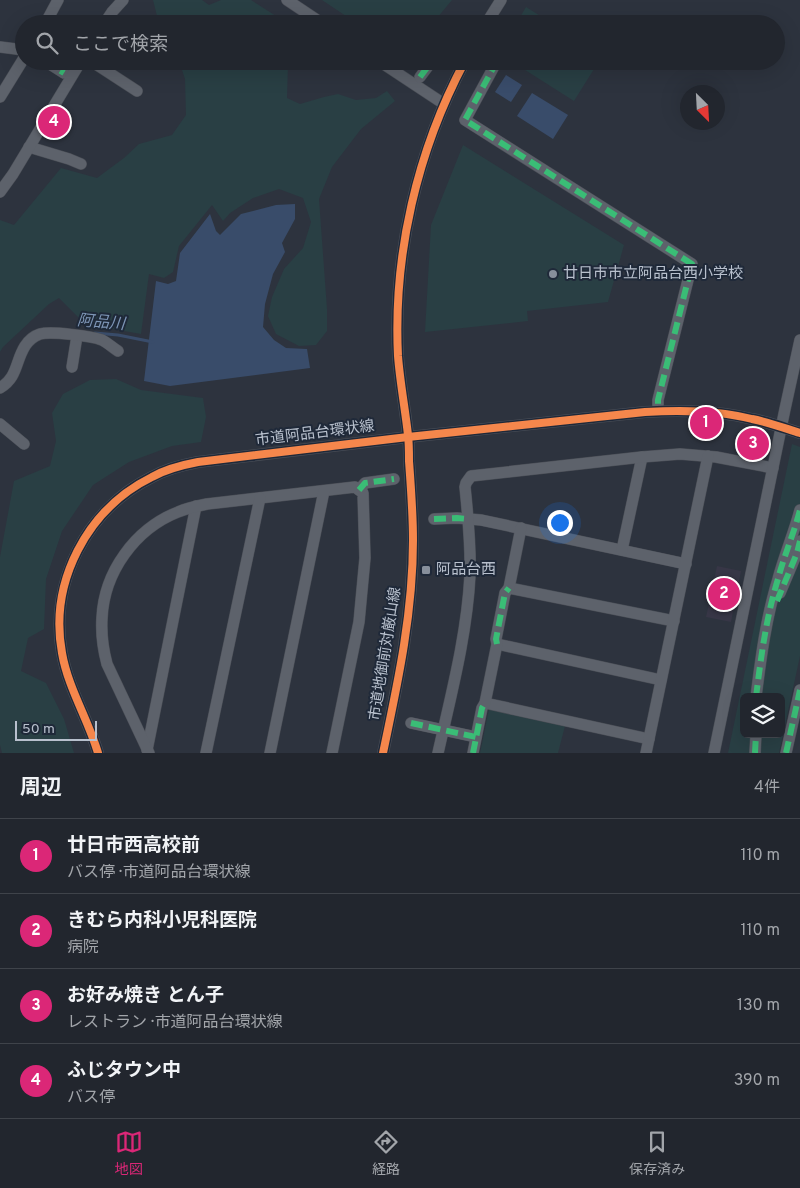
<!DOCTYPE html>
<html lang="ja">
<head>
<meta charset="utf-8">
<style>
	body { margin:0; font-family:Overpass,"Noto Sans JP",sans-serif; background:#2a2e36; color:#f1f3f6 }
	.controls { position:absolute; right:15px; bottom:15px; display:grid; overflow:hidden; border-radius:8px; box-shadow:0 5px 20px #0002 }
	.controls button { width:45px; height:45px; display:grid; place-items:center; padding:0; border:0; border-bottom:1px solid #3f434a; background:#22262e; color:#f1f3f6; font:25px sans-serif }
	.compass { position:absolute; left:680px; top:85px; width:45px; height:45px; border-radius:50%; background:#22262e; box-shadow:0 5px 20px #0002; rotate:156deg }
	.scale { position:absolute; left:15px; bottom:12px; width:82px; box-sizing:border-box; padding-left:5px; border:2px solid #b8c0cd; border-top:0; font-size:14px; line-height:18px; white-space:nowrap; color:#b8c0cd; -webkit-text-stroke:4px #1f2939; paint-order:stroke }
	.you { position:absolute; left:559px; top:522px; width:18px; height:18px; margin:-12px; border:4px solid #fff; border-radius:50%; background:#1a73e8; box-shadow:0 0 0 8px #1a73e833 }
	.badge { display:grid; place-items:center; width:32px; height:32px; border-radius:50%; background:#db2777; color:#fff; font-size:16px; font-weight:700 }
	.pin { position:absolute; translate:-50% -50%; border:2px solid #fff; box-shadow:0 1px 5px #0006 }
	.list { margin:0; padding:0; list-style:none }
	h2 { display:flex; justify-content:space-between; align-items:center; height:65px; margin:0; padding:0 20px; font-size:21px }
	h2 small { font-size:16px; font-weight:400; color:#a2a5aa }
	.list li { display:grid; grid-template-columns:32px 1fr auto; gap:15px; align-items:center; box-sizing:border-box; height:75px; padding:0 20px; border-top:1px solid #3f434a }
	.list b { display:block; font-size:19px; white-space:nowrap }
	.list p { margin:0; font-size:16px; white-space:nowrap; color:#a2a5aa }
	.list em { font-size:16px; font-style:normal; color:#a2a5aa }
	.icon { flex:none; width:28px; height:28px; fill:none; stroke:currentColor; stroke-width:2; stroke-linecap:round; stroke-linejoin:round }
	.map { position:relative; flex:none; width:800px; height:753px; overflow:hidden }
	.search { position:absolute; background:#22262e; box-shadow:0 5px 20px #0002; left:15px; right:15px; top:15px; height:55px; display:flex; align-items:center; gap:12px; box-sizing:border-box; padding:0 18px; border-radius:28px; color:#a2a5aa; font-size:19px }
	.sheet { height:365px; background:#22262e }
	nav { display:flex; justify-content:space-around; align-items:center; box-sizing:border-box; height:70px; border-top:1px solid #3f434a; background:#22262e; font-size:14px; color:#a2a5aa }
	nav a { display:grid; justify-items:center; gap:2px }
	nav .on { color:#db2777 }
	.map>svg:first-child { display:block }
	.medical { fill:#373646 }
	.green { fill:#293f44; fill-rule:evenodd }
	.water { fill:#394c6a }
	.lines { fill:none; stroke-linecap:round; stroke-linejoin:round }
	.stream { stroke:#394c6a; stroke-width:3 }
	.minor-casing { stroke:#4a4e56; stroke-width:12 }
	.minor { stroke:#5d626b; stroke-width:11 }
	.quiet { stroke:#3abd76; stroke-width:6; stroke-dasharray:12 6; stroke-linecap:butt }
	.cycleway-casing { stroke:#1f2939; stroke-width:11 }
	.cycleway { stroke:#f5874c; stroke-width:8 }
	.poi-dot { fill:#878f9b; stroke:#1f2939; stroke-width:2 }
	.labels { text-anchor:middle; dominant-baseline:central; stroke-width:4; stroke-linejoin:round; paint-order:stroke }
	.poi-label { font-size:15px; fill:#b8c0cd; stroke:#1f2939; text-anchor:start }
	.street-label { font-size:15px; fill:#b8c0cd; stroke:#1f2939 }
	.water-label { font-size:16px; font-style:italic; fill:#7d95b6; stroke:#1f2939 }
</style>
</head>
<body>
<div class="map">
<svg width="800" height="753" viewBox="0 0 800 753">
	<rect width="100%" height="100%" fill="#2d333e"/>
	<path class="medical" d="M717 566 741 571 731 622 706 617Z"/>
	<g class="green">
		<path d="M153 0H202L209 5 221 0H251L276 16 271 24H159Z"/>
		<path d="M322 0H452L432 24H358Z"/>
		<path d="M526 7 553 24H516Z"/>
		<path d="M179 61H285L288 64 287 98 300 104 324 97 338 94 356 100 376 98 387 91 395 101 361 129 332 167 319 199 327 309V331L316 345 299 346 276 334 268 316 272 297 284 269 303 248 311 222 303 198 279 189 253 198 230 213 223 221 212 205 179 246 173 272 164 278 149 274 141 334 85 324 59 298 49 304 3 347 0 352V220L14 225 61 168 97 178 124 158 139 144 172 135 186 115 185 79Z"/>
		<path d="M511 61H599L574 101Z"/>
		<path d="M463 145 624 245 608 302 527 311 528 321 425 332 431 225Z"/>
		<path d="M116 379 141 390 203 398 206 417 201 442 172 446 129 462 93 485 62 531 46 579 44 629 28 638 21 671 46 683 64 719 74 753H2L0 745V557L14 481 50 466 56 441 52 413 63 394 90 380Z"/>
		<path d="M792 444 800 447V656L779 753H728ZM744 697H781V734H744Z"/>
		<path d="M489 709 565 726 558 753H480Z"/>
	</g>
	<g class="water">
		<path d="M506 75 522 85 511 102 495 92Z"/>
		<path d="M532 93 568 115 553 139 517 116Z"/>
		<path d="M295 204V219L282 243 285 252 273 274 265 304 263 327 274 340 286 348 307 349 310 368 170 386 144 381 156 281 168 284 176 281 180 253 210 214 216 231 220 235 241 214 276 205Z"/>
	</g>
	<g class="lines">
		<path class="stream" d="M95 333 118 335 153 342"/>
		<defs>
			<g id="minor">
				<path d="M287 0 323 24"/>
				<path d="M45 24 58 0"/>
				<path d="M104 24 112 12 123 0"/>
				<path d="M486 24 501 0"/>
				<path d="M0 47 24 50"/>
				<path d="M45 61 64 73"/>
				<path d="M91 61 137 91"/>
				<path d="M379 61 444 104"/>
				<path d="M497 61 465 120 692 264 658 400V411"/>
				<path d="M420 77 432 61"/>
				<path d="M0 97 24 58"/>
				<path d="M29 147 69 159 81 164"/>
				<path d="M0 192 13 174 81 61"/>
				<path d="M72 367 77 336"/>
				<path d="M0 388C18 377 15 362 25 346 29 340 34 336 40 334 51 331 91 336 102 340 108 343 113 348 118 351"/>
				<path d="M0 424 24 444"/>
				<path d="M359 490 365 483 394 479"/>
				<path d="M434 519 457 518 481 520 686 564"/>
				<path d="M622 550 642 457"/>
				<path d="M509 588 674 621"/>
				<path d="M780 593 797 553 800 541"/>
				<path d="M497 644 661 680"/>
				<path d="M756 697C761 657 766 618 778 579 784 556 794 533 800 510"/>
				<path d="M485 703 649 739"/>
				<path d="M411 723 476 737"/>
				<path d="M147 750 196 506"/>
				<path d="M98 753C88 719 68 688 62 653 49 582 87 509 152 477 166 469 182 465 198 462L408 437 645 412C681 410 717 410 752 419 768 422 784 428 800 433"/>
				<path d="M149 753 107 664C103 649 101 634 102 618 104 572 135 529 178 512 187 508 197 506 207 504L355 487 363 493 365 558 359 622 332 753"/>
				<path d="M206 753 260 498"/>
				<path d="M270 753 324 491"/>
				<path d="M383 753C398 682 413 613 413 540 413 514 411 488 409 461 409 452 409 443 408 435 405 408 400 382 398 356 393 255 417 151 465 61"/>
				<path d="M438 753C451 695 467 635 470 575 471 546 468 516 465 487L466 483 471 476 642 457 680 454 716 457 773 468"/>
				<path d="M473 753 482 708 485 703 497 644 496 639 505 593 509 588 521 528"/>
				<path d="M646 753 708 456"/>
				<path d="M714 753 785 409 800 340"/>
				<path d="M755 753 756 734"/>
				<path d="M786 753 800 690"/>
			</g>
		</defs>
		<use href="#minor" class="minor-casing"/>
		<use href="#minor" class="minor"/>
		<g class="quiet">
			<path d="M45 61 64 73"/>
			<path d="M497 61 465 120 692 264 658 400V411"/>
			<path d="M420 77 432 61"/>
			<path d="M359 490 365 483 394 479"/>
			<path d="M434 519 457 518 468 519"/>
			<path d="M777 601 797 553 800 541"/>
			<path d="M497 644 496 639 505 593 509 588"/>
			<path d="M756 697C761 657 766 618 778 579 784 556 794 533 800 510"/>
			<path d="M411 723 476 737"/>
			<path d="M473 753 482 708 485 703"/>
			<path d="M755 753 756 734"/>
			<path d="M786 753 800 690"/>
		</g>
		<defs>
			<g id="cycleway">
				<path d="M98 753C88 719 68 688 62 653 49 582 87 509 152 477 166 469 182 465 198 462L408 437 645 412C681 410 717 410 752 419 768 422 784 428 800 433"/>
				<path d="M383 753C398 682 413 613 413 540 413 514 411 488 409 461 409 452 409 443 408 435 405 408 400 382 398 356 393 255 417 151 465 61"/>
			</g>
		</defs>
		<use href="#cycleway" class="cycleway-casing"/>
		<use href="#cycleway" class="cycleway"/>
	</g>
	<g class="poi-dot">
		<circle cx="553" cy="274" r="5"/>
		<rect x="421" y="565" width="10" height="10" rx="2.5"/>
	</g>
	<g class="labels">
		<g class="poi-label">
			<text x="563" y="274">廿日市市立阿品台西小学校</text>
			<text x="436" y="570">阿品台西</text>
		</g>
		<g class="street-label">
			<text transform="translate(315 434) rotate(-7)">市道阿品台環状線</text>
			<text transform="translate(386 654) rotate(-81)">市道地御前対厳山線</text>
		</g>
		<g class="water-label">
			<text transform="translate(101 323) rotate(5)">阿品川</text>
		</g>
	</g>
</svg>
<div class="controls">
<button><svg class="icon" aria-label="layers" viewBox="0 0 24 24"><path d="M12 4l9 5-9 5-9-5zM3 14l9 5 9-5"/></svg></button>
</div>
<svg class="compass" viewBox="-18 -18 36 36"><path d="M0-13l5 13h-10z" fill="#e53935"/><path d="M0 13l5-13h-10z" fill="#a2a5aa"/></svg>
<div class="scale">50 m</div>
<div class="you"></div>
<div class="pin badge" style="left:706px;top:423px">1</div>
<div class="pin badge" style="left:724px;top:594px">2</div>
<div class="pin badge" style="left:753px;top:444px">3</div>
<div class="pin badge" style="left:54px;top:122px">4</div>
<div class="search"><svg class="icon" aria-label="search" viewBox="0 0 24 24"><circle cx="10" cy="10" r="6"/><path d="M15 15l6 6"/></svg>ここで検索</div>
</div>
<section class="sheet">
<h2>周辺<small>4件</small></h2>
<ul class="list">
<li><span class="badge">1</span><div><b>廿日市西高校前</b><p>バス停 · 市道阿品台環状線</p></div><em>110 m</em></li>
<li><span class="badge">2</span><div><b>きむら内科小児科医院</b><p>病院</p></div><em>110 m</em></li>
<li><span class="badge">3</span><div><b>お好み焼き とん子</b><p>レストラン · 市道阿品台環状線</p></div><em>130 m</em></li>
<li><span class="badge">4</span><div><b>ふじタウン中</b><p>バス停</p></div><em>390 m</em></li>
</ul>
</section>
<nav>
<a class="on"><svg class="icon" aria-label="map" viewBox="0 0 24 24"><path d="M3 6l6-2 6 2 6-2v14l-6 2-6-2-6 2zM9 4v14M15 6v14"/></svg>地図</a>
<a><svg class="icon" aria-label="directions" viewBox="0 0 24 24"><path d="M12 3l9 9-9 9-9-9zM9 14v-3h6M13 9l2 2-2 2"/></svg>経路</a>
<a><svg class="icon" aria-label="saved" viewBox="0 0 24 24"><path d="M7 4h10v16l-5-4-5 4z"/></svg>保存済み</a>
</nav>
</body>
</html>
